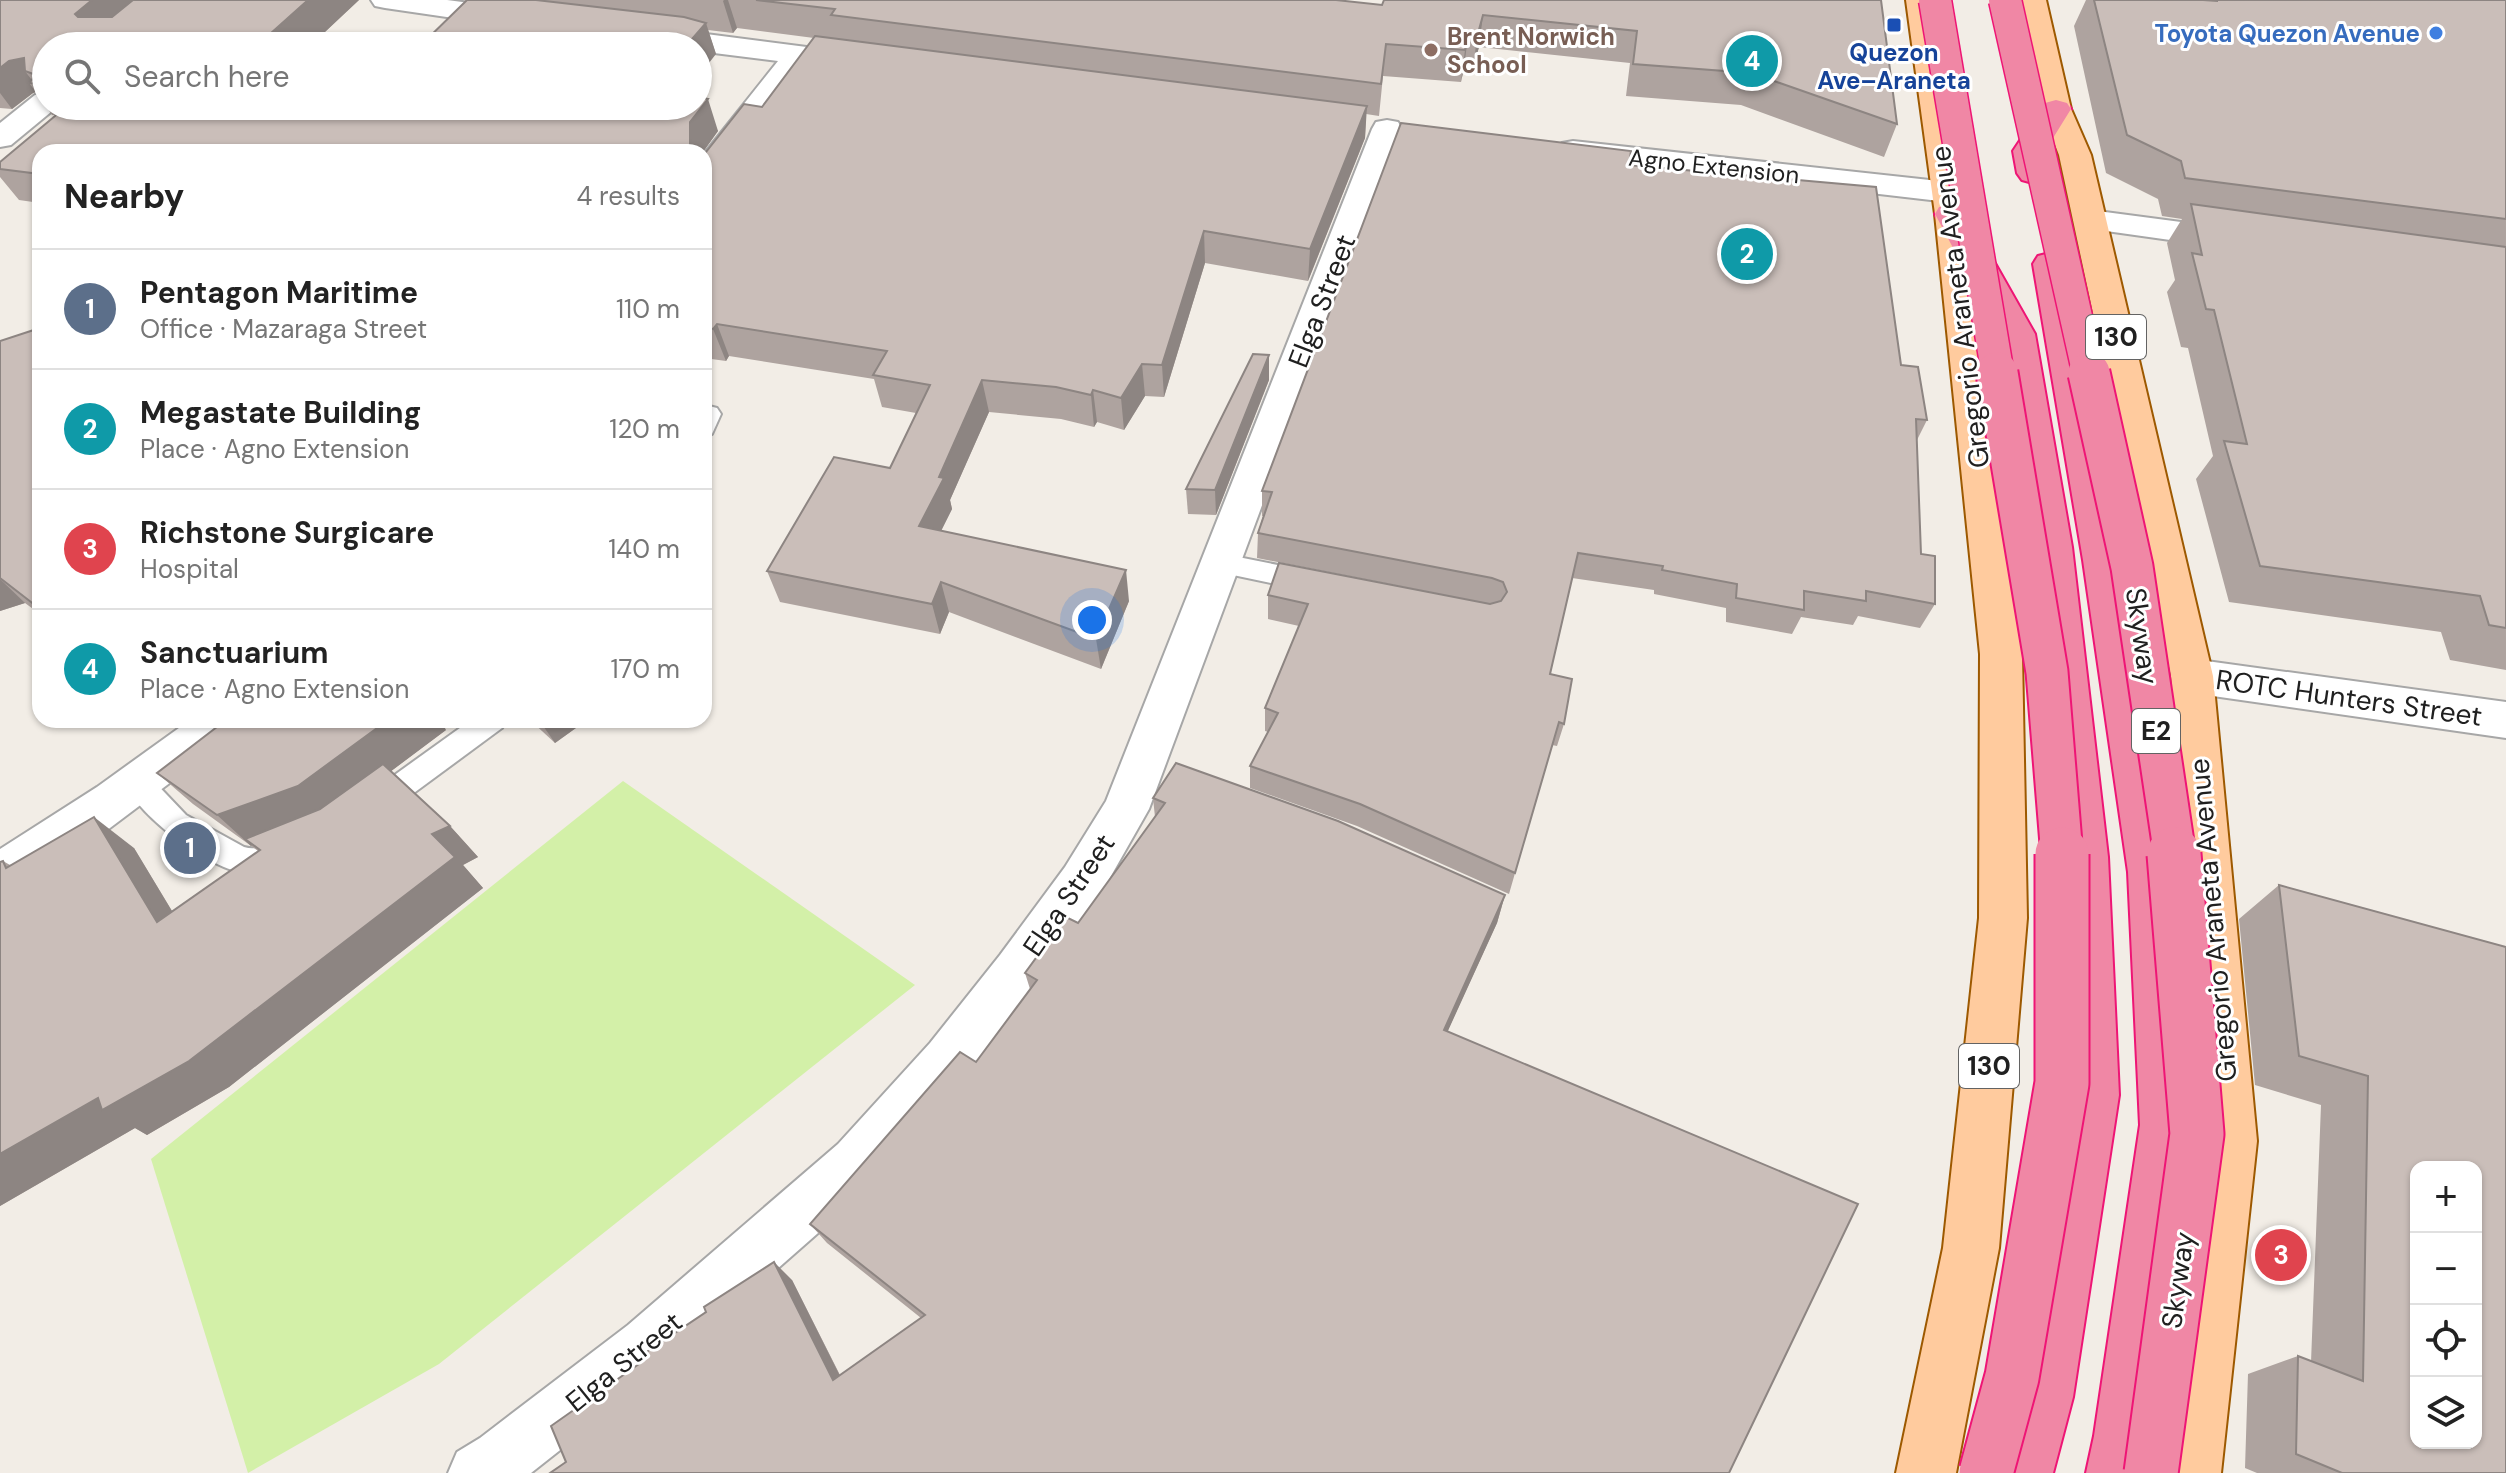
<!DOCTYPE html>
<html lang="en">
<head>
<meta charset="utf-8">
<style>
	body { margin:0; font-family:"DM Sans",sans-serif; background:#f2f2f2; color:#222 }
	.controls { position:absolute; right:24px; bottom:24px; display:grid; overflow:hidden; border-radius:16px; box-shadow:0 2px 6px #0004 }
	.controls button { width:72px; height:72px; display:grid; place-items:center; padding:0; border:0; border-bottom:2px solid #e0e0e0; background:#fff; color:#222; font:40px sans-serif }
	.you { position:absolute; left:1092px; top:620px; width:28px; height:28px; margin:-20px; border:6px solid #fff; border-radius:50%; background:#1a73e8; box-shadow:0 0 0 12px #1a73e833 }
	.badge { display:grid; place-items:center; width:52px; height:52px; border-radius:50%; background:#2563eb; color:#fff; font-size:26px; font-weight:700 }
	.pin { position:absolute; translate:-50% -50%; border:4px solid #fff; box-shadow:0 2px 8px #0006 }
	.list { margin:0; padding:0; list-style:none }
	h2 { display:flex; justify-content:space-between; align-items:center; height:104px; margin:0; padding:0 32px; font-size:34px }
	h2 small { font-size:26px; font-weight:400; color:#767676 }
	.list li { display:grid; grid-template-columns:52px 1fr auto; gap:24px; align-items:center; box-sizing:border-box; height:120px; padding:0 32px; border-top:2px solid #e0e0e0 }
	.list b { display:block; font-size:30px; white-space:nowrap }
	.list p { margin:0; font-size:26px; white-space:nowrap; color:#767676 }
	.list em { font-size:26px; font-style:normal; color:#767676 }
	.icon { flex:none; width:44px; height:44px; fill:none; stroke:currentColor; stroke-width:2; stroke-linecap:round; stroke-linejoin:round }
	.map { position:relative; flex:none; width:2506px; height:1473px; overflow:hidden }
	.search { position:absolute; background:#fff; box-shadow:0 2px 6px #0004; left:32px; top:32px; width:680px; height:88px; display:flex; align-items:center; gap:20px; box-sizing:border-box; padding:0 28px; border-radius:44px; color:#767676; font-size:30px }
	.panel { position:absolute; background:#fff; box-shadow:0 2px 6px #0004; left:32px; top:144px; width:680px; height:584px; border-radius:24px }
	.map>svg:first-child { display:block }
	.grass { fill:#d3f0a8 }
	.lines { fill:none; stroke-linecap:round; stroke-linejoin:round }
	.lane-casing { stroke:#a7a7a7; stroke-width:4 }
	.street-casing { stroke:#a7a7a7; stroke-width:4 }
	.primary-casing { stroke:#9d5900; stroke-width:4 }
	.highway-casing { stroke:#ee1575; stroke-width:4 }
	.lane { fill:#fff; fill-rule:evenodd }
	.street { fill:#fff; fill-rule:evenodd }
	.primary { fill:#ffcb9e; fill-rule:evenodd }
	.highway { fill:#f087a5; fill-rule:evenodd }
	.highway-bridge-far2-casing { stroke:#ee1575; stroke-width:35; stroke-linecap:butt }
	.highway-bridge-far1-casing { stroke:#ee1575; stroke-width:45; stroke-linecap:butt }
	.highway-bridge-casing { stroke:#ee1575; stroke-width:57; stroke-linecap:butt }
	.highway-bridge-far2 { stroke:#f087a5; stroke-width:32 }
	.highway-bridge-far1 { stroke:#f087a5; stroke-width:41 }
	.highway-bridge { stroke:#f087a5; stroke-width:53 }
	.wall { fill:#aea39f }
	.shaded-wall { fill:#8d8582 }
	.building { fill:#cabeb9; stroke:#8d8582; stroke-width:2; fill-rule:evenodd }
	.transit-dot { fill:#1a4fb4; stroke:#fff; stroke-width:3 }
	.shop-dot { fill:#3f7fe0; stroke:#fff; stroke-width:3 }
	.education-dot { fill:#8d6e63; stroke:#fff; stroke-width:3 }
	.labels { text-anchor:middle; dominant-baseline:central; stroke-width:6; stroke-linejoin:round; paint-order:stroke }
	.far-shop-label { font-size:24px; font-weight:bold; fill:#366cbe; stroke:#fff; text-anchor:end }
	.far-education-label { font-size:24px; font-weight:bold; fill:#785e54; stroke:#fff; text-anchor:start }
	.far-transit-label { font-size:24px; font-weight:bold; fill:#164399; stroke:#fff }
	.far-street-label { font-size:24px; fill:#202020; stroke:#fff }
	.shield { fill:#fff; stroke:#636363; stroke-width:2 }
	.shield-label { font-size:26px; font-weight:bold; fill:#202020 }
	.street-label { font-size:28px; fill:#202020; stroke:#fff }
</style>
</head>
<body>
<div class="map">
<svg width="2506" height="1473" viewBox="0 0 2506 1473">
	<rect width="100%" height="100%" fill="#f2ede6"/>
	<path class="grass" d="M623 781 915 985 439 1364 248 1473 151 1159Z"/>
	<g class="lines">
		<defs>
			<g id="lane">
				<path d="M709 406 717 408 721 414 712 434 704 436V407Z"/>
				<path d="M1223 554 1313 572 1322 575 1326 582 1322 589 1313 592 1214 571 1210 564 1214 557Z"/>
				<path d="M471 720H506L502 728 384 815 374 818 364 815 360 806 364 797Z"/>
				<path d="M138 771 148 775 186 815 244 847C261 852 274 839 290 845L295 854 290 863C279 867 261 876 248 874 209 869 141 818 124 783L128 775Z"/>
			</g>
			<g id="street">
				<path d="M371 0H447L516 9 526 12 530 18 526 24 516 27 385 8 375 6Z"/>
				<path d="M652 27 861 54 871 57 876 63 871 69 861 72 806 65 715 182 704 185V154L778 61 698 51V46H662L642 42 638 36 642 30Z"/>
				<path d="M46 92V106L57 107 11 145 0 147V123L35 95Z"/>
				<path d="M1387 120 1398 122 1402 129 1149 809 1099 897 1034 987 966 1077 876 1182 668 1365 531 1473H448L457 1452 480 1438 628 1325 838 1144 930 1043 1000 955 1065 867 1106 801 1372 129 1376 122Z"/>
				<path d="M1573 141 1948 182 1959 185 1964 192 1959 199 1948 202 1562 157 1557 150 1562 143Z"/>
				<path d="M2090 210 2234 229 2246 232 2251 239 2246 246 2234 249 2078 227 2074 220 2078 213Z"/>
				<path d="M2192 659 2506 702V738L2192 693 2177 688 2171 676 2177 664Z"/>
				<path d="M190 720H243L236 733 102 834 17 888 0 894V849L97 787Z"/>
			</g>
			<g id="primary">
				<path d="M1906 0H1934L1967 214 2022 654 2027 918 1999 1248 1956 1473H1896L1943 1248 1979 918 1980 654 1935 214Z"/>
				<path d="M2018 0H2046L2071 109 2091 155 2213 676 2257 1141 2221 1473H2161L2205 1141 2171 676 2059 155 2041 109Z"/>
			</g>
			<g id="highway">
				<path d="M2056 100 2067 103 2071 109 2045 151 2049 173 2044 180 2033 183 2022 180 2017 173 2013 151 2045 103Z"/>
				<path d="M1951 204 1963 207 1967 214 2035 334 2072 547 2108 857 2119 1095 2073 1397 2053 1473H1993L2015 1397 2067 1095 2062 857 2032 547 1999 334 1935 214 1939 207Z"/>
				<path d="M2050 253 2062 256 2067 264 2123 560 2174 872 2192 1125 2154 1436 2146 1473H2086L2094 1436 2140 1125 2128 872 2083 560 2033 264 2038 256Z"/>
			</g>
		</defs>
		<use href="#lane" class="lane-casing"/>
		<use href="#street" class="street-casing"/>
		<use href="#primary" class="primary-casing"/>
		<use href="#highway" class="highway-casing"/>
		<use href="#lane" class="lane"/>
		<use href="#street" class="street"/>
		<use href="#primary" class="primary"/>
		<use href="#highway" class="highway"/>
		<defs>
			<g id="highway-bridge-far2">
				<path d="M1935 0 1998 375"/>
				<path d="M2005 0 2089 375"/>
			</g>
			<g id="highway-bridge-far1">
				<path d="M1997 373 2047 672 2062 856"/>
				<path d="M2089 373 2132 567 2175 856"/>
			</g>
			<g id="highway-bridge">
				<path d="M1986 1473 2012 1377 2062 1083V854"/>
				<path d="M2151 1473 2197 1134 2174 854"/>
			</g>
		</defs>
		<use href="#highway-bridge-far2" class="highway-bridge-far2-casing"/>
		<use href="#highway-bridge-far1" class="highway-bridge-far1-casing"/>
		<use href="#highway-bridge" class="highway-bridge-casing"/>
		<use href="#highway-bridge-far2" class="highway-bridge-far2"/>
		<use href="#highway-bridge-far1" class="highway-bridge-far1"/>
		<use href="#highway-bridge" class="highway-bridge"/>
	</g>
	<g class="wall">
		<path d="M0 0H359L310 46H46V106L36 92 33 93 12 109 0 108Z"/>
		<path d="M467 0H1336L1382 5 1881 0 1897 124 1884 157 1741 105 1626 96 1630 63 1479 47 1473 69 1464 68 1461 82 1383 76 1379 116 1366 114 1365 138 1308 281 1205 263 1164 397 1145 396 1124 430 1097 422 1094 427 1061 419 989 412 950 500 952 509 941 531 1129 601 1101 669 949 612 940 634 780 602 767 571 890 468 916 413 882 407 874 379 729 356 726 361 704 358V152L762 107 814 38 737 28 733 33 708 30 716 54Z"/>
		<path d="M2086 0H2506V670L2450 660 2441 632 2229 602 2196 479 2213 456 2188 348 2181 347 2167 292 2175 280 2167 243 2182 219 2162 216 2158 199 2106 173 2074 26Z"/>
		<path d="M46 106H698L718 131 703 152H40V203L19 200 0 177V162L56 115H52Z"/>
		<path d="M1629 165 1901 365 1927 420 1917 440 1921 554 1935 604 1920 628 1858 616 1853 625 1801 617 1792 634 1726 622V608L1654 594V590L1572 578 1550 674 1564 724 1557 746 1552 745 1509 894 1357 826 1250 788V766L1268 732 1265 731V708L1299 626 1268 619V595L1491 604 1257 558 1258 533 1263 516H1262V491Z"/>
		<path d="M40 328V614L25 603 0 611V341Z"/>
		<path d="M1269 355V380L1216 515 1188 514 1186 489Z"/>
		<path d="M530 720H587L555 743Z"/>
		<path d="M446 730 391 771 450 826 478 857 463 865 483 888 229 1087 147 1135 135 1128 0 1206V862L3 861 10 865 134 848 172 911 258 851 193 804 157 773Z"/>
		<path d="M1153 798 1505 895 1497 923 1447 1032 1858 1204 566 1462 792 1280 840 1375 921 1318 827 1243 810 1224 976 1062 1030 989 1025 973 1078 923 1155 817Z"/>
		<path d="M2279 885 2506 947V1473H2257L2245 1468 2248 1374 2298 1356 2311 1362 2321 1105 2255 1085 2239 919Z"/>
	</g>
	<g class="shaded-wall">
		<path d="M92 0H150L97 46 75 14Z"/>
		<path d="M308 0H359L310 46H264L261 42Z"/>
		<path d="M724 0H728L737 28 733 33 723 1Z"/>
		<path d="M1483 15 1479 47 1473 69 1477 37Z"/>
		<path d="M706 23 716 54 698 77V46H686Z"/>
		<path d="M1468 36 1464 68 1461 82 1465 50Z"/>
		<path d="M24 58 36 75 25 71 34 83H29L36 92 33 93 12 109 0 93V68L9 61Z"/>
		<path d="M708 99 718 131 703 152H690V122Z"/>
		<path d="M1367 106 1365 138 1308 281 1310 249Z"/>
		<path d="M1204 231 1205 263 1164 397 1162 365Z"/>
		<path d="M717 324 729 356 726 361 713 329Z"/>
		<path d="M1269 355V380L1216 515 1215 490Z"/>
		<path d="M1142 364 1145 396 1124 430 1121 398Z"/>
		<path d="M982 380 989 412 950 500 952 509 928 557 919 526 939 477Z"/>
		<path d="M1093 390 1097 422 1094 427 1091 395Z"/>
		<path d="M1126 570 1129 601 1101 669 1096 639Z"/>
		<path d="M0 579 25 603 0 611Z"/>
		<path d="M941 582 949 612 940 634 932 604Z"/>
		<path d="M388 720H441L446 730 330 817 245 839 252 845 251 846 217 815Z"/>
		<path d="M539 720H587L555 743Z"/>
		<path d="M94 817 134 848 196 951 157 922Z"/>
		<path d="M450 826 478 857 463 865 483 888 229 1087 147 1135 135 1128 0 1206V1154L432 834Z"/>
		<path d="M1505 895 1497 923 1437 1055 1444 1030Z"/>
		<path d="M774 1262 792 1280 849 1394 833 1380Z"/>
	</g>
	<g class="building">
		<path d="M0 0H92L75 14 78 17H112L133 0H308L261 42 291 46H46V85L29 83 36 75 25 71 24 58 9 61 0 68Z"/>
		<path d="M467 0H536L684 17 706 23 686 46H420Z"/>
		<path d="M756 0H1336L1382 5 1384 0H1881L1897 124 1751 73 1633 64 1637 31 1483 15 1477 37 1468 36 1465 50 1386 44 1381 84 831 15 835 9Z"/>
		<path d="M2094 0H2203L2217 1V0H2506V219L2185 178 2181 161 2127 135Z"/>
		<path d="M815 36 1367 106 1310 249 1204 231 1162 365 1142 364 1121 398 1093 390 1091 395 1056 387 982 380 939 477 944 478 919 526 1126 570 1096 639 941 582 932 604 767 571 834 457 890 468 930 385 873 375 887 351 717 324 713 329 704 327V152H706L744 104 762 107Z"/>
		<path d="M698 97 708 99 690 122V152H40V174L0 169V162L67 106H698Z"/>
		<path d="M1401 123 1631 151 1629 165 1876 187 1901 365 1918 367 1927 420 1916 419 1921 554 1935 556V604L1866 591V601L1804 591V610L1736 598 1737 584 1662 570 1663 566 1578 553 1550 674 1572 679 1564 724 1559 722 1515 873 1360 804 1250 766 1278 713 1265 708 1308 604 1268 595 1279 563 1490 604 1501 601 1507 592 1503 582 1492 578 1258 533 1272 492 1262 491Z"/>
		<path d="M2191 204 2506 247V628L2489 625 2480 596 2260 566 2224 441 2247 444 2214 310 2206 309 2192 253 2202 255Z"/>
		<path d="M40 328V609L0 578V341Z"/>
		<path d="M1253 354 1269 355 1215 490 1186 489Z"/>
		<path d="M226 720H388L298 786 217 815 157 773Z"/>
		<path d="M1176 763 1338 821 1505 895 1444 1030 1858 1204 1729 1473H550L566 1462 551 1426 639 1364 637 1360 645 1353 706 1312 704 1307 774 1262 833 1380 925 1315 810 1224 960 1052 976 1062 1037 980 1025 973 1066 917 1078 923 1165 803 1153 798Z"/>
		<path d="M383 764 450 826 432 834 455 857 189 1061 102 1110 98 1098 0 1154V862L3 861 6 868 94 817 157 922 260 850 245 839 320 809Z"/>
		<path d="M2279 885 2506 947V1473H2342L2296 1454 2298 1356 2363 1381 2368 1076 2299 1056ZM2416 1167H2476V1443H2416Z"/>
	</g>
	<rect class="transit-dot" x="1886" y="17" width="16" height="16" rx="4"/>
	<circle class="shop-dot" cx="2436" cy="33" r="8"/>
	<circle class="education-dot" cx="1431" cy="50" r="8"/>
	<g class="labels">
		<g class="far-shop-label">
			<text x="2420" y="33">Toyota Quezon Avenue</text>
		</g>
		<g class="far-education-label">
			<text x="1447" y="36">Brent Norwich<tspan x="1447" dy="28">School</tspan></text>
		</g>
		<g class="far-transit-label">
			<text x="1894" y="52">Quezon<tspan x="1894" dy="28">Ave–Araneta</tspan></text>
		</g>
		<g class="far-street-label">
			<text transform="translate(1714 166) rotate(6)">Agno Extension</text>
		</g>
		<g class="shield">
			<rect x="2086" y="315" width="60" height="44" rx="6"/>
			<rect x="2132" y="709" width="48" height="44" rx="6"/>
			<rect x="1959" y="1044" width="60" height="44" rx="6"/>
		</g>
		<g class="shield-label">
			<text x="2116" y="337">130</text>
			<text x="2156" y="731">E2</text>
			<text x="1989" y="1066">130</text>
		</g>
		<g class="street-label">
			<text transform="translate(1322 301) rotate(-69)">Elga Street</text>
			<text transform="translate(1960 307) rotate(-97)">Gregorio Araneta Avenue</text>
			<text transform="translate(2142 636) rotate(82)">Skyway</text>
			<text transform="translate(2349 698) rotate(8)">ROTC Hunters Street</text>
			<text transform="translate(1069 895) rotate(-56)">Elga Street</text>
			<text transform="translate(2213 920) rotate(-95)">Gregorio Araneta Avenue</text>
			<text transform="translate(2178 1280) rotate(-82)">Skyway</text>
			<text transform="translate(624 1362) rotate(-39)">Elga Street</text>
		</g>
	</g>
</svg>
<div class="controls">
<button>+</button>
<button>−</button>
<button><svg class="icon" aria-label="locate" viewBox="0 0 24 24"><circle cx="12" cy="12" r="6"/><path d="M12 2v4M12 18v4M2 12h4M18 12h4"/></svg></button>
<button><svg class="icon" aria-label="layers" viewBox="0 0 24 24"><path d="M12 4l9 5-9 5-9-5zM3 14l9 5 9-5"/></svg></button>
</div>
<div class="you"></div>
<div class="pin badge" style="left:190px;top:848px;background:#5c6f8a">1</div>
<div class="pin badge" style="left:1747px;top:254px;background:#0f9aa8">2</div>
<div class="pin badge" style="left:2281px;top:1255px;background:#e0444e">3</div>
<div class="pin badge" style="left:1752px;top:61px;background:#0f9aa8">4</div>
<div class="search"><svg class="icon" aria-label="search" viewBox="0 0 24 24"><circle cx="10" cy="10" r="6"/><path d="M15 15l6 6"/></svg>Search here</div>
<section class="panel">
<h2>Nearby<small>4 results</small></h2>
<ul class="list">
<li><span class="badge" style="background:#5c6f8a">1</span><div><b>Pentagon Maritime</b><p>Office · Mazaraga Street</p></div><em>110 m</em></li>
<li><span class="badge" style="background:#0f9aa8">2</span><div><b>Megastate Building</b><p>Place · Agno Extension</p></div><em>120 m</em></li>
<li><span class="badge" style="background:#e0444e">3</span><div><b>Richstone Surgicare</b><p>Hospital</p></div><em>140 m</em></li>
<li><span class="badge" style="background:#0f9aa8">4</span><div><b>Sanctuarium</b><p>Place · Agno Extension</p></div><em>170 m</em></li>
</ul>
</section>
</div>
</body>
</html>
